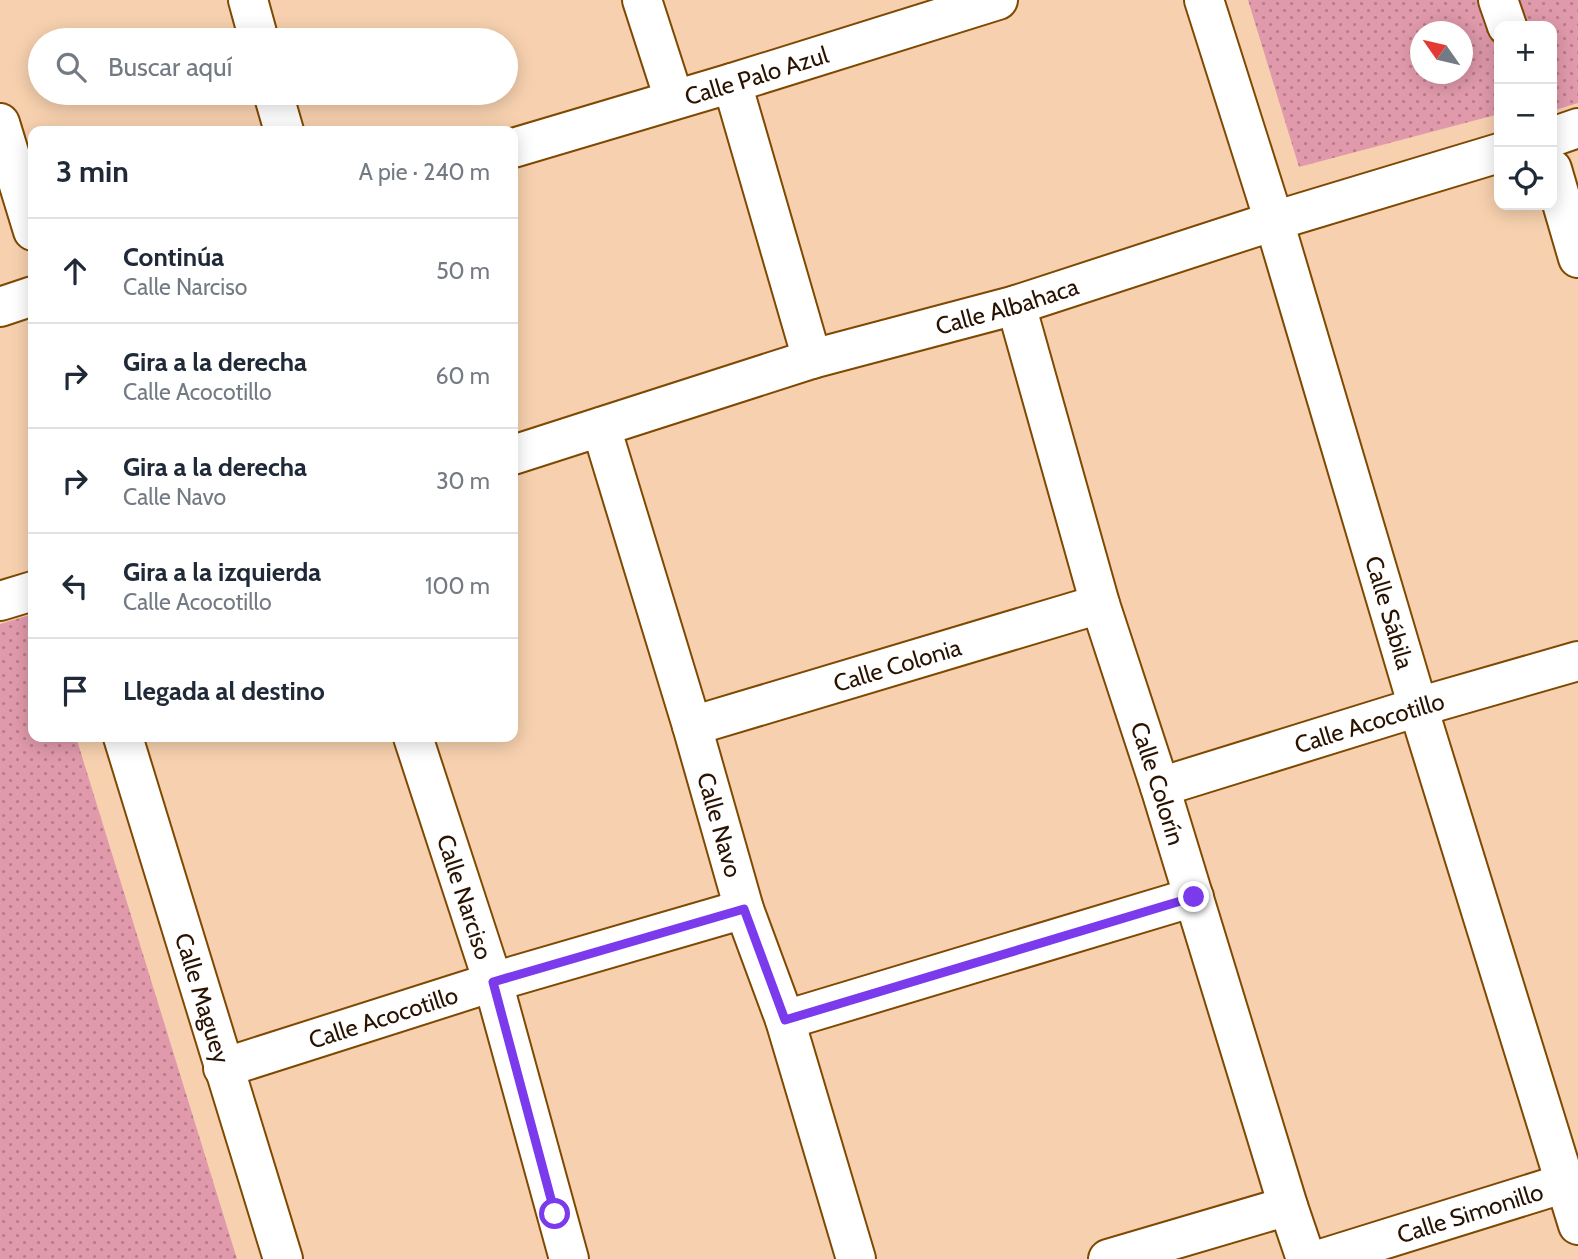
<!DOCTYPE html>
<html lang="es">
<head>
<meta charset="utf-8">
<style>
	body { margin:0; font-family:Cabin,sans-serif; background:#f2f2f3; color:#1f2937 }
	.controls { position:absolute; right:21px; top:21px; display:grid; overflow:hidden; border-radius:14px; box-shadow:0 4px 18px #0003 }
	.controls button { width:63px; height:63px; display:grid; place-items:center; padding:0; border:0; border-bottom:2px solid #e0e1e3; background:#fff; color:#1f2937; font:35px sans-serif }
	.compass { position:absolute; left:1410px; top:21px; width:63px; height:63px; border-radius:50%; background:#fff; box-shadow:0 4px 18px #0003; rotate:304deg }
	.stop { position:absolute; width:21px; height:21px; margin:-16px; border:5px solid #7c3aed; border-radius:50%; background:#fff }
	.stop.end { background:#7c3aed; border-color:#fff; box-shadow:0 2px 7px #0008 }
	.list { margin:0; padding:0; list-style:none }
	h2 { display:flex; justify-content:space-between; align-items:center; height:91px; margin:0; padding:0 28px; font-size:30px }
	h2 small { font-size:23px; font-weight:400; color:#747a83 }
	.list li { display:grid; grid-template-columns:46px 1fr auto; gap:21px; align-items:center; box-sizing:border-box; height:105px; padding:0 28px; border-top:2px solid #e0e1e3 }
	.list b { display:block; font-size:26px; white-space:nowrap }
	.list p { margin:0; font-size:23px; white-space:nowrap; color:#747a83 }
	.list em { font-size:23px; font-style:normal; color:#747a83 }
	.icon { flex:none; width:38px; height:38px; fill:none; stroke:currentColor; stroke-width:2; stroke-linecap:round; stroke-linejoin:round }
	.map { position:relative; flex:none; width:1578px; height:1259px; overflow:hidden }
	.search { position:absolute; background:#fff; box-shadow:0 4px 18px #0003; left:28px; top:28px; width:490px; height:77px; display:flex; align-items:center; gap:18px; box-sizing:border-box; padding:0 24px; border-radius:38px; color:#747a83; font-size:26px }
	.panel { position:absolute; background:#fff; box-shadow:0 4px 18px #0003; left:28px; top:126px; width:490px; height:616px; border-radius:14px }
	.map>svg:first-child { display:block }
	.grass { fill:url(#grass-dots); fill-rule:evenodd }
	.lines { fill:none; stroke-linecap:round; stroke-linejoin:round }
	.minor-casing { stroke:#7f4901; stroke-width:42 }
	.minor { stroke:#fff; stroke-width:38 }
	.route { stroke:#7c3aed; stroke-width:9 }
	.labels { text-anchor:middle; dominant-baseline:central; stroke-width:7; stroke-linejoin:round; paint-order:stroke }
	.street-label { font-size:24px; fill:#291200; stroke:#f7d1af }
</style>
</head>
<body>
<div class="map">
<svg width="1578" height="1259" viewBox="0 0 1578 1259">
	<defs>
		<pattern id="grass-dots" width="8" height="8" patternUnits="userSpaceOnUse" patternTransform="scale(1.75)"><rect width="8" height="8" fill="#e19aab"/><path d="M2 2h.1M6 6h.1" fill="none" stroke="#b67c89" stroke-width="1.8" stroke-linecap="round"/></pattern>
	</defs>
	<rect width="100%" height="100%" fill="#f7d1af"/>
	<g class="grass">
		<path d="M1248 0H1491L1499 26V114L1299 167ZM1420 32H1462V74H1420Z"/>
		<path d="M1512 0H1578V103L1552 111V26H1520Z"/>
		<path d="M33 614V737H76L237 1259H0V624Z"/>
	</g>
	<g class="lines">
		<defs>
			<g id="minor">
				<path d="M248 0 259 40"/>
				<path d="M642 0 674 99"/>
				<path id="s1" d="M1204 0 1274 221 1418 707 1578 1225"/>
				<path d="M1498 0 1507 26"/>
				<path d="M732 83 812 359"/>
				<path d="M273 93 284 131"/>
				<path d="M0 123 33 231"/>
				<path d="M1552 137 1578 128"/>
				<path id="s2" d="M513 148 732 83 998 0"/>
				<path d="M1552 169 1578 258"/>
				<path id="s3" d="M1016 305 1100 604 1160 787 1288 1206 1306 1259"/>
				<path d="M0 307 33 296"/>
				<path id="s4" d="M601 427 692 726 744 909 785 1020 856 1259"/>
				<path id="s5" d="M513 455 812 359 1016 305 1274 221 1499 153"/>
				<path d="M0 601 33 591"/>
				<path id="s6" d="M692 726 1100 604"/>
				<path id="s7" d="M123 737 283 1259"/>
				<path id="s8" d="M413 737 493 982 569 1259"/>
				<path id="s9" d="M1160 787 1418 707 1578 661"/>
				<path d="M785 1020 1194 897"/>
				<path id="s10" d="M223 1068 493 982 744 909"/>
				<path d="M1108 1259 1288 1206"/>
				<path id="s11" d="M1321 1259 1578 1179"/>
			</g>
		</defs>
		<use href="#minor" class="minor-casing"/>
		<use href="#minor" class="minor"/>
	</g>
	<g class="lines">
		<path class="route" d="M555 1214 493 982 744 909 785 1020 1194 897"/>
	</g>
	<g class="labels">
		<g class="street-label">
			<text stroke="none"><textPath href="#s2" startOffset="254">Calle Palo Azul</textPath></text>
			<text stroke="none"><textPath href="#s5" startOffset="516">Calle Albahaca</textPath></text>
			<text stroke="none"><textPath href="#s1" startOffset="640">Calle Sábila</textPath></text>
			<text stroke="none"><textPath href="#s6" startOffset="214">Calle Colonia</textPath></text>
			<text stroke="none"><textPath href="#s9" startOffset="219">Calle Acocotillo</textPath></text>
			<text stroke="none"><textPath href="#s3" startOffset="499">Calle Colorín</textPath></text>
			<text stroke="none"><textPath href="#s4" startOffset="415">Calle Navo</textPath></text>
			<text stroke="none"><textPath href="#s8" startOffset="168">Calle Narciso</textPath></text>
			<text stroke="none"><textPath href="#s7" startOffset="273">Calle Maguey</textPath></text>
			<text stroke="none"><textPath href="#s10" startOffset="168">Calle Acocotillo</textPath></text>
			<text stroke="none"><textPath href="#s11" startOffset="156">Calle Simonillo</textPath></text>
		</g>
	</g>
</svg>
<div class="controls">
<button>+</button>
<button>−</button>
<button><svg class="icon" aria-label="locate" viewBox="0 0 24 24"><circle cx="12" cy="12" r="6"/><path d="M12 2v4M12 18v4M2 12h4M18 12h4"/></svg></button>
</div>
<svg class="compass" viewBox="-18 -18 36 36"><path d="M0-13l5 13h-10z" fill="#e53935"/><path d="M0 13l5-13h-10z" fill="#747a83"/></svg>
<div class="stop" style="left:555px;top:1214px"></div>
<div class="stop end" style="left:1194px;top:897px"></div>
<div class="search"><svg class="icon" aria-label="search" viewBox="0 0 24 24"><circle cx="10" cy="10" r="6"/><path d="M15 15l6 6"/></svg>Buscar aquí</div>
<section class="panel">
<h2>3 min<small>A pie · 240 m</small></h2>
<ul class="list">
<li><svg class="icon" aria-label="ahead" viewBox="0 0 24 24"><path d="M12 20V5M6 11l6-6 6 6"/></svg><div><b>Continúa</b><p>Calle Narciso</p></div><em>50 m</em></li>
<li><svg class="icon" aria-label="right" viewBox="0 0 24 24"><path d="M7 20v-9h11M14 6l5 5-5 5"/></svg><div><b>Gira a la derecha</b><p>Calle Acocotillo</p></div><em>60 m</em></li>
<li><svg class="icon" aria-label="right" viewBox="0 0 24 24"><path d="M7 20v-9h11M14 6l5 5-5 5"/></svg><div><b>Gira a la derecha</b><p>Calle Navo</p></div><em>30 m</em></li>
<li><svg class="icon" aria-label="left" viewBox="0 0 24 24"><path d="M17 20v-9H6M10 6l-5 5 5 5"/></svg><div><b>Gira a la izquierda</b><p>Calle Acocotillo</p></div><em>100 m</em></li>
<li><svg class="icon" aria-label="arrive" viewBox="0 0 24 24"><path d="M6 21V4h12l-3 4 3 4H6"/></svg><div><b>Llegada al destino</b></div></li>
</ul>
</section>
</div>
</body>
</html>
